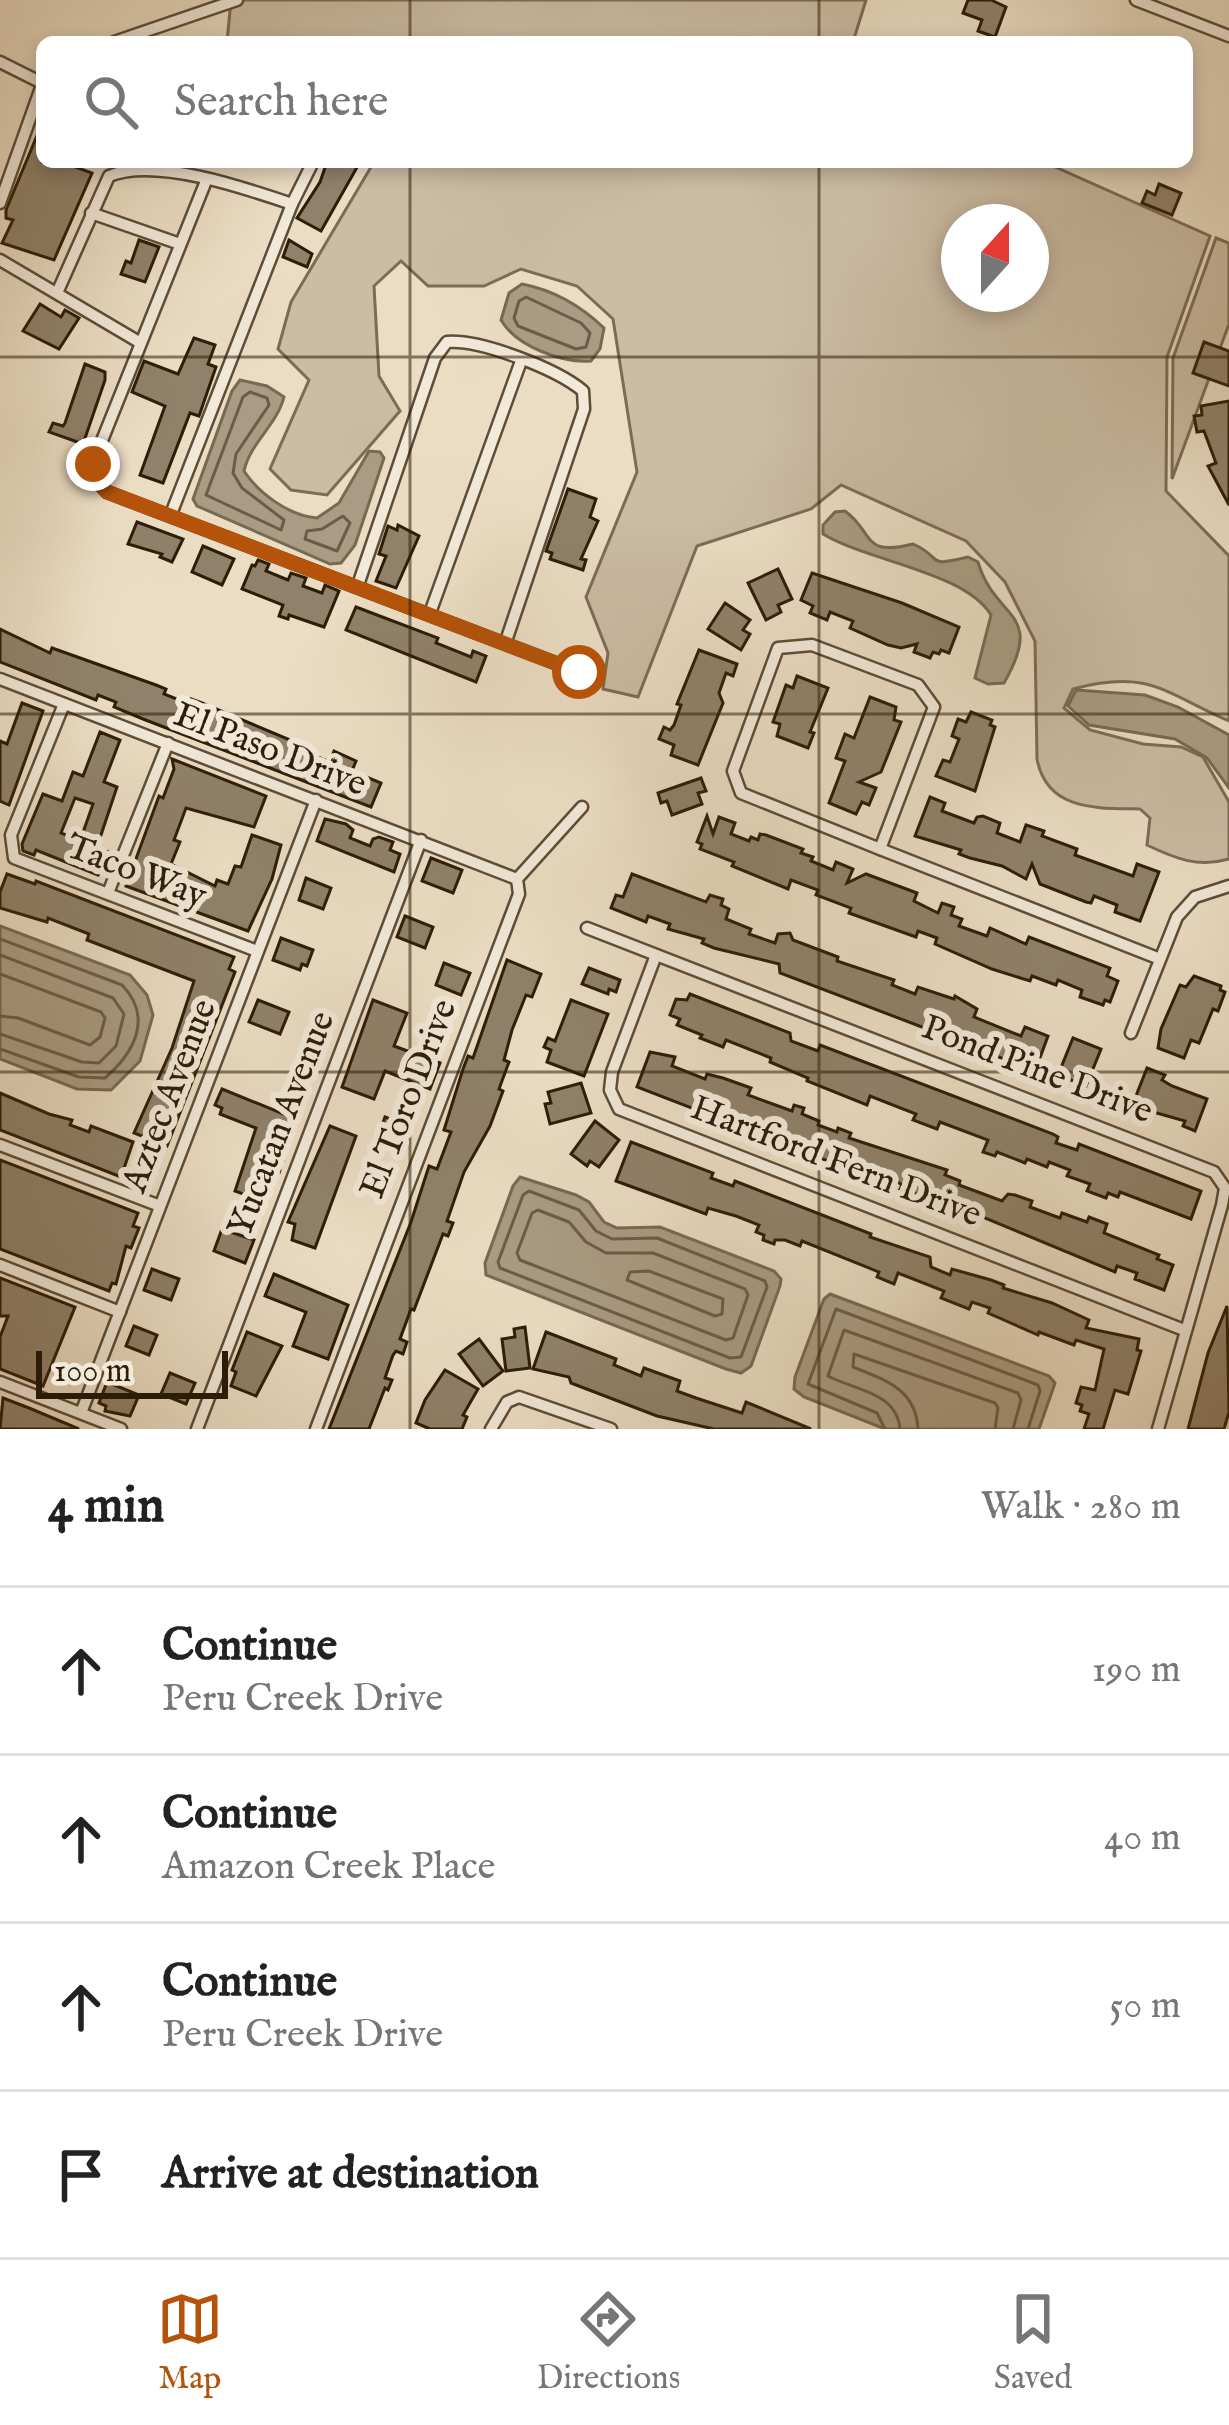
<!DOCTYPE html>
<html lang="en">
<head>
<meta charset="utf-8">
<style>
	body { margin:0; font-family:"IM FELL English",serif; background:#f6f6f6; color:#222 }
	.compass { position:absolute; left:941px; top:204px; width:108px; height:108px; border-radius:50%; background:#fff; box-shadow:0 6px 18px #0003; rotate:21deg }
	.scale { position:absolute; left:36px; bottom:30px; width:192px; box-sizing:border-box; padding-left:12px; border:6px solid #2d1d08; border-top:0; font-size:33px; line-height:42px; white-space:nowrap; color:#2d1d08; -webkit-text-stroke:9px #f2e9d9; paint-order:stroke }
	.stop { position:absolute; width:36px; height:36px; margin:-27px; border:9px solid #b45309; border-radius:50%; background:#fff }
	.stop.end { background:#b45309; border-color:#fff; box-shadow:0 3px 12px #0008 }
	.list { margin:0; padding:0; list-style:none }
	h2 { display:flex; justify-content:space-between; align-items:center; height:156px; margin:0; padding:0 48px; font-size:51px }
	h2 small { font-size:39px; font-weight:400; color:#767676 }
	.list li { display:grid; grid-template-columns:78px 1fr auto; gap:36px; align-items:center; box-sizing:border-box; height:168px; padding:0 48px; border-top:3px solid #e0e0e0 }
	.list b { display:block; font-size:45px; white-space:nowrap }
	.list p { margin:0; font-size:39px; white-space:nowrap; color:#767676 }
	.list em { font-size:39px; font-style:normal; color:#767676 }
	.icon { flex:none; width:66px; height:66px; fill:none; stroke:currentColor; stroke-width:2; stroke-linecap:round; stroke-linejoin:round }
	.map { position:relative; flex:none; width:1229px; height:1429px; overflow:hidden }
	.search { position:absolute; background:#fff; box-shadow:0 6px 18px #0003; left:36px; right:36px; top:36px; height:132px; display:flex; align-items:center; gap:30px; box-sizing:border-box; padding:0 42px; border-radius:18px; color:#767676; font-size:45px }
	.sheet { height:828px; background:#fff }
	nav { display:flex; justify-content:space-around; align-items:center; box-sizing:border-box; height:168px; border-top:3px solid #e0e0e0; background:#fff; font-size:33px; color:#767676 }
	nav a { display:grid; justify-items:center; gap:6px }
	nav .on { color:#b45309 }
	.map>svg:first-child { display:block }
	.green { fill:#cbbca4; stroke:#7c6c56; stroke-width:3; fill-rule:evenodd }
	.water { fill:#aa9c84; stroke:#786952; stroke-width:3 }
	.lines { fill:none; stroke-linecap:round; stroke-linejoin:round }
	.shore { stroke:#6c5c46; stroke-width:3 }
	.building { fill:#90816a; stroke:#2d1d08; stroke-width:3; fill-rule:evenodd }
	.minor-casing { stroke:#5c4d37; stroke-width:15 }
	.minor { stroke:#f2e9d9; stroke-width:10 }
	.route { stroke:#b45309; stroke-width:15 }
	.grid { fill:none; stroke:#2d1d08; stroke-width:3; stroke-opacity:0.55 }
	.labels { text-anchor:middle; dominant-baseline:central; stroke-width:12; stroke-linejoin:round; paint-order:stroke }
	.street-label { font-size:36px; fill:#2d1d08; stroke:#f2e9d9 }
</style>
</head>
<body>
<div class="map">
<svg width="1229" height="1429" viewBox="0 0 1229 1429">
	<rect width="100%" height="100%" fill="#ebddc4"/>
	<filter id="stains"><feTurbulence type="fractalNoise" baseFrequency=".00167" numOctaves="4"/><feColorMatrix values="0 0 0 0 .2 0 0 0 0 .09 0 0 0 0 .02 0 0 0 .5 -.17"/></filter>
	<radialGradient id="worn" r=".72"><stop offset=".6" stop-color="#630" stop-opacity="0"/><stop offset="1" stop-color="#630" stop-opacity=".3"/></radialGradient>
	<g class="green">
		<path d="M231 0H866L853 42H227Z"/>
		<path d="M374 162H1044L1210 236 1167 357 1166 491 1229 556V721C1163 692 1149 669 1073 689L1064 708 1090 730 1143 744 1181 747 1203 757 1229 802V859C1199 868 1176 859 1147 845L1150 818 1140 809C1099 808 1047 812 1037 759L1035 641 1005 582 966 541 841 485 811 509 697 546 638 697 603 689 608 653 586 597 637 472 613 319 577 286 521 269 484 286H428L401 261 374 286 379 376 400 411 327 495 291 490 270 469 309 380 278 349 291 302ZM1031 222V294H959V222Z"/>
		<path d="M1216 238 1229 243V324L1172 479 1173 358Z"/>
	</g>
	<g class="water">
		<path d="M522 284C553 290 581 306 604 328L600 349 591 361C561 363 516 346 501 320L509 293Z"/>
		<path d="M240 380 267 386 284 397C277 425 250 443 244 471 259 494 290 516 317 518L339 503 369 451 380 452 384 458 355 545 341 563 330 564 197 506 193 499 232 391Z"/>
		<path d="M845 511C875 533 861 557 913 544 945 558 923 568 968 557L978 562C995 621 1046 610 1004 683L988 684 975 678 991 615C965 572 867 561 823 534V525L835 512Z"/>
		<path d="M1076 690 1145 695 1178 707 1229 735V788L1207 758 1175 739 1089 725 1068 706Z"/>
		<path d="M0 926 130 975 147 995 153 1015 140 1061 111 1090 77 1089 0 1059Z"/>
		<path d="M520 1177 576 1195 589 1202 604 1222 617 1228 660 1227 774 1271 781 1279 780 1286 751 1366 741 1373 726 1369 486 1275 485 1263 513 1186Z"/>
		<path d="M830 1294 1049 1376 1055 1383 1039 1429H885L804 1397 794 1389 795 1377 824 1299Z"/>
	</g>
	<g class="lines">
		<g class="shore">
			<path d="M526 297 581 323 590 333 586 347 576 349 518 326 514 318 519 301Z"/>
			<path d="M250 392 267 398 269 405 236 454 233 473 242 488 284 520 281 530 206 495 243 397Z"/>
			<path d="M343 516 350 523 337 551 305 539 307 531 322 529Z"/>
			<path d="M0 939 122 985C153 1017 135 1052 105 1078L79 1077 0 1049"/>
			<path d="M0 955 113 998 124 1014 116 1046 99 1063 82 1062 0 1034"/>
			<path d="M0 974 101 1012 105 1018 100 1037 90 1045 18 1018 0 1016"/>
			<path d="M529 1191 579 1210 596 1231 612 1239 657 1238 765 1281 767 1287 741 1357 730 1358 500 1268 498 1262 523 1195Z"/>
			<path d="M538 1210 569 1222 586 1242 606 1253H653L745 1289 748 1295 733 1338 726 1340 520 1260 517 1253 532 1213Z"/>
			<path d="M649 1271 723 1299 722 1314 715 1316 627 1280 630 1272Z"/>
			<path d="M885 1429 877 1413 808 1384 836 1309 1038 1385 1040 1391 1028 1429"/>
			<path d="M900 1429C897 1392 854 1390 828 1376L844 1330 1018 1393 1021 1400 1013 1429"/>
			<path d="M918 1429C916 1389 885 1380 853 1367L854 1354 995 1403 998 1408 995 1429"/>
		</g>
	</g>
	<g class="building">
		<path d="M968 0H991L1006 7 995 37 978 31 982 20 963 13Z"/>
		<path d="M41 126 42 162H62L92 173 54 260 2 243 13 220 6 218V210Z"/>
		<path d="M327 162H360L321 231 297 218 320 182Z"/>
		<path d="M1159 184 1181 193 1172 215 1142 203 1147 191 1155 195Z"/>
		<path d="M139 240 159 247 145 282 121 274 126 261 131 263Z"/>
		<path d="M289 240 312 254 307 267 283 257Z"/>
		<path d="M40 304 61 317 65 310 79 318 59 349 23 331Z"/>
		<path d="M194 338 215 345 208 364 216 367 199 416 190 413 163 483 140 475 165 406 132 392 144 361 178 374Z"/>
		<path d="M1204 342 1229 351V386L1193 373Z"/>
		<path d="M85 364 105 372V380L83 444 49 432 53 423 63 426 65 423Z"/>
		<path d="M1229 401V505L1208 466 1216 463 1204 431 1197 432 1194 416 1202 415 1201 406Z"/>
		<path d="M568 489 596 499 590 517 598 521 581 559 586 560 583 570 550 559 552 553 546 551Z"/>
		<path d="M137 522 183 539 172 562 160 557 162 554 128 544Z"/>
		<path d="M398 525 419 536 396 588 376 581 386 556 379 554 388 526 397 530Z"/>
		<path d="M203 546 234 559 222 585 192 572Z"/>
		<path d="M258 560 269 564 266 571 288 580 291 573 306 578 303 586 322 593 325 585 339 591 324 627 289 615 288 619 279 616 283 605 242 589 252 565 255 566Z"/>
		<path d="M778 569 792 599 778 605 781 612 766 620 748 583Z"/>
		<path d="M812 573 902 603 959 627 949 653 941 650 939 654 933 652 930 658 925 656 914 652 917 644 901 648 888 645 850 628 853 621 830 612 827 620 810 613 813 606 801 600Z"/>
		<path d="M725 603 750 620 743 630 750 634 741 650 708 629Z"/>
		<path d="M356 607 438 638 436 643 471 657 473 651 486 656 476 682 346 630Z"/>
		<path d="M0 629 50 653 52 648 156 685 166 689 164 694 189 704 191 699 202 703 295 742 293 747 330 762 334 751 356 761 352 771 381 783 371 807 143 719 114 707 116 702 98 695 96 700 0 662Z"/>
		<path d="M699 650 737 664 733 676 726 673 719 693 723 703 698 765 671 755 674 745 659 739 664 727 670 730 674 725 681 705 677 704Z"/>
		<path d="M797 676 828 688 810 732 814 733 808 748 777 736 780 724 773 722 786 685 793 688Z"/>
		<path d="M870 697 896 707 894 720 901 722 881 772 859 782 876 788 869 805 862 802 856 814 829 803 845 761 836 758 845 734 854 738Z"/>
		<path d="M22 703 43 711 9 805 0 801V741L7 744Z"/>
		<path d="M971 712 992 720 990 725 995 727 975 791 936 776 943 760 950 762 959 739 952 736 958 719 966 722Z"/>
		<path d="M100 732 120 740 104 782 117 787 97 847 109 852 98 875 36 850 34 855 23 851 22 844 43 794 62 801 73 772 83 776ZM75 798 93 804 80 841 61 833Z"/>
		<path d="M172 759 266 796 254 827 186 808 174 840 180 842 171 864 215 886 217 880 228 884 235 866 241 867 252 835 281 845 272 879 248 931 126 886 159 796 163 798 174 769Z"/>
		<path d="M701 778 706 791 698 793 702 804 672 815 667 801 661 803 658 793Z"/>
		<path d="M930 797 945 803 942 811 974 823 977 817 983 816 1000 823 997 833 1020 842 1026 825 1044 831 1042 836 1077 849 1075 855 1133 876 1137 864 1159 872 1140 921 1115 912 1117 905 1094 896 1091 903 1086 902 1040 884 1032 864 1026 879 1002 866 970 858 959 854 961 850 915 836Z"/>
		<path d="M707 816 713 834 719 817 735 823 731 834 749 841 751 837 758 840 760 834 766 835 803 849 801 853 813 857 811 861 833 870 836 862 853 869 847 883 866 874 917 893 914 901 938 913 942 903 954 907 951 915 962 919 959 926 987 936 990 928 1026 944 1029 937 1110 968 1107 976 1118 981 1110 1002 1105 1000 1103 1005 1080 997 1082 990 1058 980 1056 985 1032 976 1030 981 992 969 935 944 937 938 918 931 916 937 849 913 851 908 816 895 818 890 791 880 788 889 732 866 734 862 700 849 702 844 697 842Z"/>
		<path d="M325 819 346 824 353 830 350 838 370 846 373 839 379 837 393 842 390 850 400 854 394 872 317 841Z"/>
		<path d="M431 858 462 870 453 893 422 881Z"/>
		<path d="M7 874 35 884 36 881 234 957 229 969 235 972 167 1146 134 1133 172 1048 194 981 87 940 89 934 48 918 47 922 0 908V892Z"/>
		<path d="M632 874 706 902 710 895 723 899 721 905 729 909 726 919 751 929 749 934 775 943 778 934 790 933 793 940 838 957 837 961 894 980 892 985 915 994 918 987 954 999 955 996 977 1009 974 1017 1021 1036 1025 1027 1048 1036 1035 1071 983 1051 985 1046 966 1039 964 1043 780 973 779 964 714 948 702 943 704 939 668 929 670 924 648 916 646 922 611 908 616 895 623 897Z"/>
		<path d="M306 878 331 888 323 909 299 900Z"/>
		<path d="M405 916 433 927 425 948 397 937Z"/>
		<path d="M281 938 313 950 307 966 302 964 300 970 273 960Z"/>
		<path d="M507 960 541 974 532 997 526 995 512 1030 504 1060 509 1062 499 1089 503 1091 490 1126 464 1172 447 1221 453 1223 448 1236 443 1234 414 1310 411 1309 400 1339 407 1342 403 1354 396 1351 393 1355 385 1378 392 1380 388 1390 385 1388 369 1429H329L411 1222 429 1166 437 1169 451 1132 444 1130 463 1069 468 1056 473 1058Z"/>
		<path d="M444 963 470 973 461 995 436 985Z"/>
		<path d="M589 968 620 980 616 992 609 989 608 994 582 984Z"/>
		<path d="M1194 976 1221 986 1220 990 1225 992 1218 1011 1213 1009 1199 1043 1191 1040 1184 1058 1158 1048 1161 1029 1180 985 1186 987Z"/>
		<path d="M690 994 790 1033 791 1041 818 1051 820 1045 1053 1134 1058 1137 1056 1143 1077 1150 1079 1144 1201 1191 1191 1219 1120 1192 1118 1197 1108 1193 1106 1198 1087 1191 1090 1184 1067 1176 1070 1170 1049 1162 1047 1167 1027 1159 1025 1163 997 1152 995 1156 983 1152 988 1140 940 1122 937 1129 913 1120 916 1114 870 1096 867 1105 807 1081 808 1078 770 1062 771 1058 726 1040 723 1047 700 1038 702 1035 677 1025 680 1019 670 1015 676 999 687 1000Z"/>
		<path d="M258 1000 289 1012 280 1034 249 1022Z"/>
		<path d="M373 1000 407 1013 394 1046 440 1063 430 1089 385 1071 374 1099 342 1087Z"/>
		<path d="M571 1000 608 1014 584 1076 547 1062 551 1050 544 1047 548 1038 555 1041Z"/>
		<path d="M1073 1038 1101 1049 1086 1086 1058 1075Z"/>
		<path d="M650 1052 675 1057 672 1066 705 1079 707 1074 723 1078 751 1088 748 1095 792 1111 794 1105 804 1108 802 1114 819 1121 818 1125 837 1132 838 1128 851 1133 849 1138 947 1170 945 1175 960 1181 959 1185 978 1192 1002 1201 1008 1194 1015 1195 1032 1201 1030 1207 1060 1218 1062 1213 1087 1222 1089 1217 1107 1224 1104 1233 1159 1255 1157 1259 1173 1265 1164 1290 1135 1279 1137 1273 1117 1266 1115 1272 961 1208 900 1189 902 1185 895 1180 874 1172 865 1171 863 1175 815 1156 817 1151 794 1143 793 1147 637 1087Z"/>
		<path d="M1147 1068 1165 1075 1162 1080 1172 1086 1207 1099 1195 1131 1183 1126 1185 1121 1132 1106Z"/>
		<path d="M581 1083 591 1113 550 1124 545 1104 551 1103 548 1092Z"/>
		<path d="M222 1089 296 1119 279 1173 274 1171 263 1201 235 1191 256 1128 220 1114 222 1108 215 1105Z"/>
		<path d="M0 1093 49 1114 72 1120 70 1125 89 1132 91 1126 133 1142 121 1177 0 1130Z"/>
		<path d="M385 1117 411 1127 403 1149 377 1139Z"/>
		<path d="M595 1121 619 1140 599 1167 590 1161 587 1166 571 1154Z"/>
		<path d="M330 1126 356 1136 315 1248 292 1240 295 1224 288 1222Z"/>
		<path d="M631 1142 713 1173 711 1178 733 1186 735 1181 871 1234 870 1237 930 1257 931 1267 950 1275 952 1269 991 1280 1004 1285 1003 1288 1052 1303 1089 1320 1086 1328 1139 1339 1137 1350 1141 1351 1128 1394 1115 1390 1103 1429H1084L1089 1414 1080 1411 1082 1405 1076 1403 1081 1387 1095 1390 1104 1349 1076 1340 1074 1345 1039 1332 1038 1335 988 1313 990 1308 972 1302 969 1309 941 1298 944 1291 898 1273 894 1284 877 1277 879 1272 802 1241 800 1246 785 1240H775L774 1244 763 1240 764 1235 756 1232 759 1225 736 1216 708 1208 706 1214 616 1181Z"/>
		<path d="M0 1160 138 1213 133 1226 139 1228 131 1248 126 1246 116 1284 112 1283 109 1291 0 1249Z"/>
		<path d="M222 1229 254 1240 245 1263 214 1251Z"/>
		<path d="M152 1269 179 1279 171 1300 144 1290Z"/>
		<path d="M274 1274 348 1305 328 1359 293 1346 306 1312 265 1296Z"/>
		<path d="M0 1278 75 1307 43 1386 0 1369V1337L8 1316H0Z"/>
		<path d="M1227 1306 1229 1412 1224 1429H1188L1208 1353Z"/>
		<path d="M134 1326 157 1335 149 1355 126 1346Z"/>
		<path d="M525 1327 530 1368 506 1371 502 1339 515 1337 514 1329Z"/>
		<path d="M247 1332 282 1346 256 1396 231 1386 236 1372 232 1370Z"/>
		<path d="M546 1332 616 1359 614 1365 641 1376 644 1368 680 1381 677 1391 696 1398 742 1413 746 1402 811 1429H714L657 1416 571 1383 569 1377 533 1369Z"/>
		<path d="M479 1339 503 1371 483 1386 459 1354Z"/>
		<path d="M445 1370 478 1389 463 1415 467 1417 462 1429H430L416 1423 425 1400Z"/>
		<path d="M170 1373 195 1383 186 1404 161 1394Z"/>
		<path d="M107 1382 139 1395 130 1416 105 1411 106 1406 99 1403Z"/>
		<path d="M3 1398 29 1408 79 1429H0Z"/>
	</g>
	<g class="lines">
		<defs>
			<g id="minor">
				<path d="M1136 0 1229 36"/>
				<path d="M114 42 237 0"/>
				<path d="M0 62 42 83"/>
				<path d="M206 181 93 463 96 480 107 492 579 672"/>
				<path d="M0 203 42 85"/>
				<path d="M91 213 180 244"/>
				<path d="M0 260 139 342"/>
				<path d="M57 293 109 176C155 157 245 188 292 204"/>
				<path d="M171 514 292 204 313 162"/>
				<path d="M358 585 435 358 447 342C480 339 557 369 583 391L584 409 506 641"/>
				<path d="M430 613 521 361"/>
				<path d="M812 645 918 685 934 707 880 849 741 793 733 771 778 648Z"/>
				<path d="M0 679 517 879"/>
				<path d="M64 704 11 835 14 858 257 951"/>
				<path d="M880 849 1160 959"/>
				<path d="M108 893 168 743"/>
				<path d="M587 928 1214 1172 1225 1188 1222 1205 1158 1429"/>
				<path d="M656 955 612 1072 610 1090 619 1109 1184 1330"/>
				<path d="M1131 1033 1177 917 1195 897 1229 886"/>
				<path d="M0 1145 160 1206"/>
				<path d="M0 1265 120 1312"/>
				<path d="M0 1382 121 1429"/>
				<path d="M81 1413 316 800"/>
				<path d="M197 1429 421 840"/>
				<path d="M316 1429 519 894 517 879 582 807"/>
				<path d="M491 1429 507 1402 519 1397 611 1429"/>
			</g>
		</defs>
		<use href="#minor" class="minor-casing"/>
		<use href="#minor" class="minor"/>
	</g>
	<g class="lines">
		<path class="route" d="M93 464 96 480 107 492 579 672"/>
	</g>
	<path class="grid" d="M410 0V42M819 0V42M410 162V1429M819 162V1429M0 357H1229M0 714H1229M0 1072H1229"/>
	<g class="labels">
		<g class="street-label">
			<text transform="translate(270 750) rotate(21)">El Paso Drive</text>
			<text transform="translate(136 872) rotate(21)">Taco Way</text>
			<text transform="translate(1037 1070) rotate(21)">Pond Pine Drive</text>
			<text transform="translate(170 1096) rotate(-69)">Aztec Avenue</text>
			<text transform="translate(409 1099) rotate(-69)">El Toro Drive</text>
			<text transform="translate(282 1124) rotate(-69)">Yucatan Avenue</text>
			<text transform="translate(836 1162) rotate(21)">Hartford Fern Drive</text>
		</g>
	</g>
	<rect width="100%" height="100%" filter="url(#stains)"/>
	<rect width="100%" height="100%" fill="url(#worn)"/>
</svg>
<svg class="compass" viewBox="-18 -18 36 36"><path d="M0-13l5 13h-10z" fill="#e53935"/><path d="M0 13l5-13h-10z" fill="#767676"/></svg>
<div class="scale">100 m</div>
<div class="stop" style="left:579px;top:672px"></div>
<div class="stop end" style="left:93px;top:464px"></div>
<div class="search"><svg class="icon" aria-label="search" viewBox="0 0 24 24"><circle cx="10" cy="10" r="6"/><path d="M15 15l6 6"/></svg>Search here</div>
</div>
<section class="sheet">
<h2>4 min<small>Walk · 280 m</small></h2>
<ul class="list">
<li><svg class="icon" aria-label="ahead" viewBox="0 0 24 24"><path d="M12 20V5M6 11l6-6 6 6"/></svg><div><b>Continue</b><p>Peru Creek Drive</p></div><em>190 m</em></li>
<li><svg class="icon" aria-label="ahead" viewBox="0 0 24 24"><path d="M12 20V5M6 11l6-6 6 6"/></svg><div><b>Continue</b><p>Amazon Creek Place</p></div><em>40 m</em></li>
<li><svg class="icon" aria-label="ahead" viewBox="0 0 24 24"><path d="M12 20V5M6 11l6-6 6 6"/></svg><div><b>Continue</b><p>Peru Creek Drive</p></div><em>50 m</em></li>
<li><svg class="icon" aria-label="arrive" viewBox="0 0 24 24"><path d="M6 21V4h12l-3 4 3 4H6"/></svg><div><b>Arrive at destination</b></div></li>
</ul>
</section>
<nav>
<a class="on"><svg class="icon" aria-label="map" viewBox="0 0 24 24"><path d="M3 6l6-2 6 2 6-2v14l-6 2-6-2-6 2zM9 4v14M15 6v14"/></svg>Map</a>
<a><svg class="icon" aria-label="directions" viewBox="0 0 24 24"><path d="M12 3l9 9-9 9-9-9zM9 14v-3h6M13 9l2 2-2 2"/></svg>Directions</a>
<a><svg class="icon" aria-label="saved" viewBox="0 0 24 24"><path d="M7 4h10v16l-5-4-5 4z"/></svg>Saved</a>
</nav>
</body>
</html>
